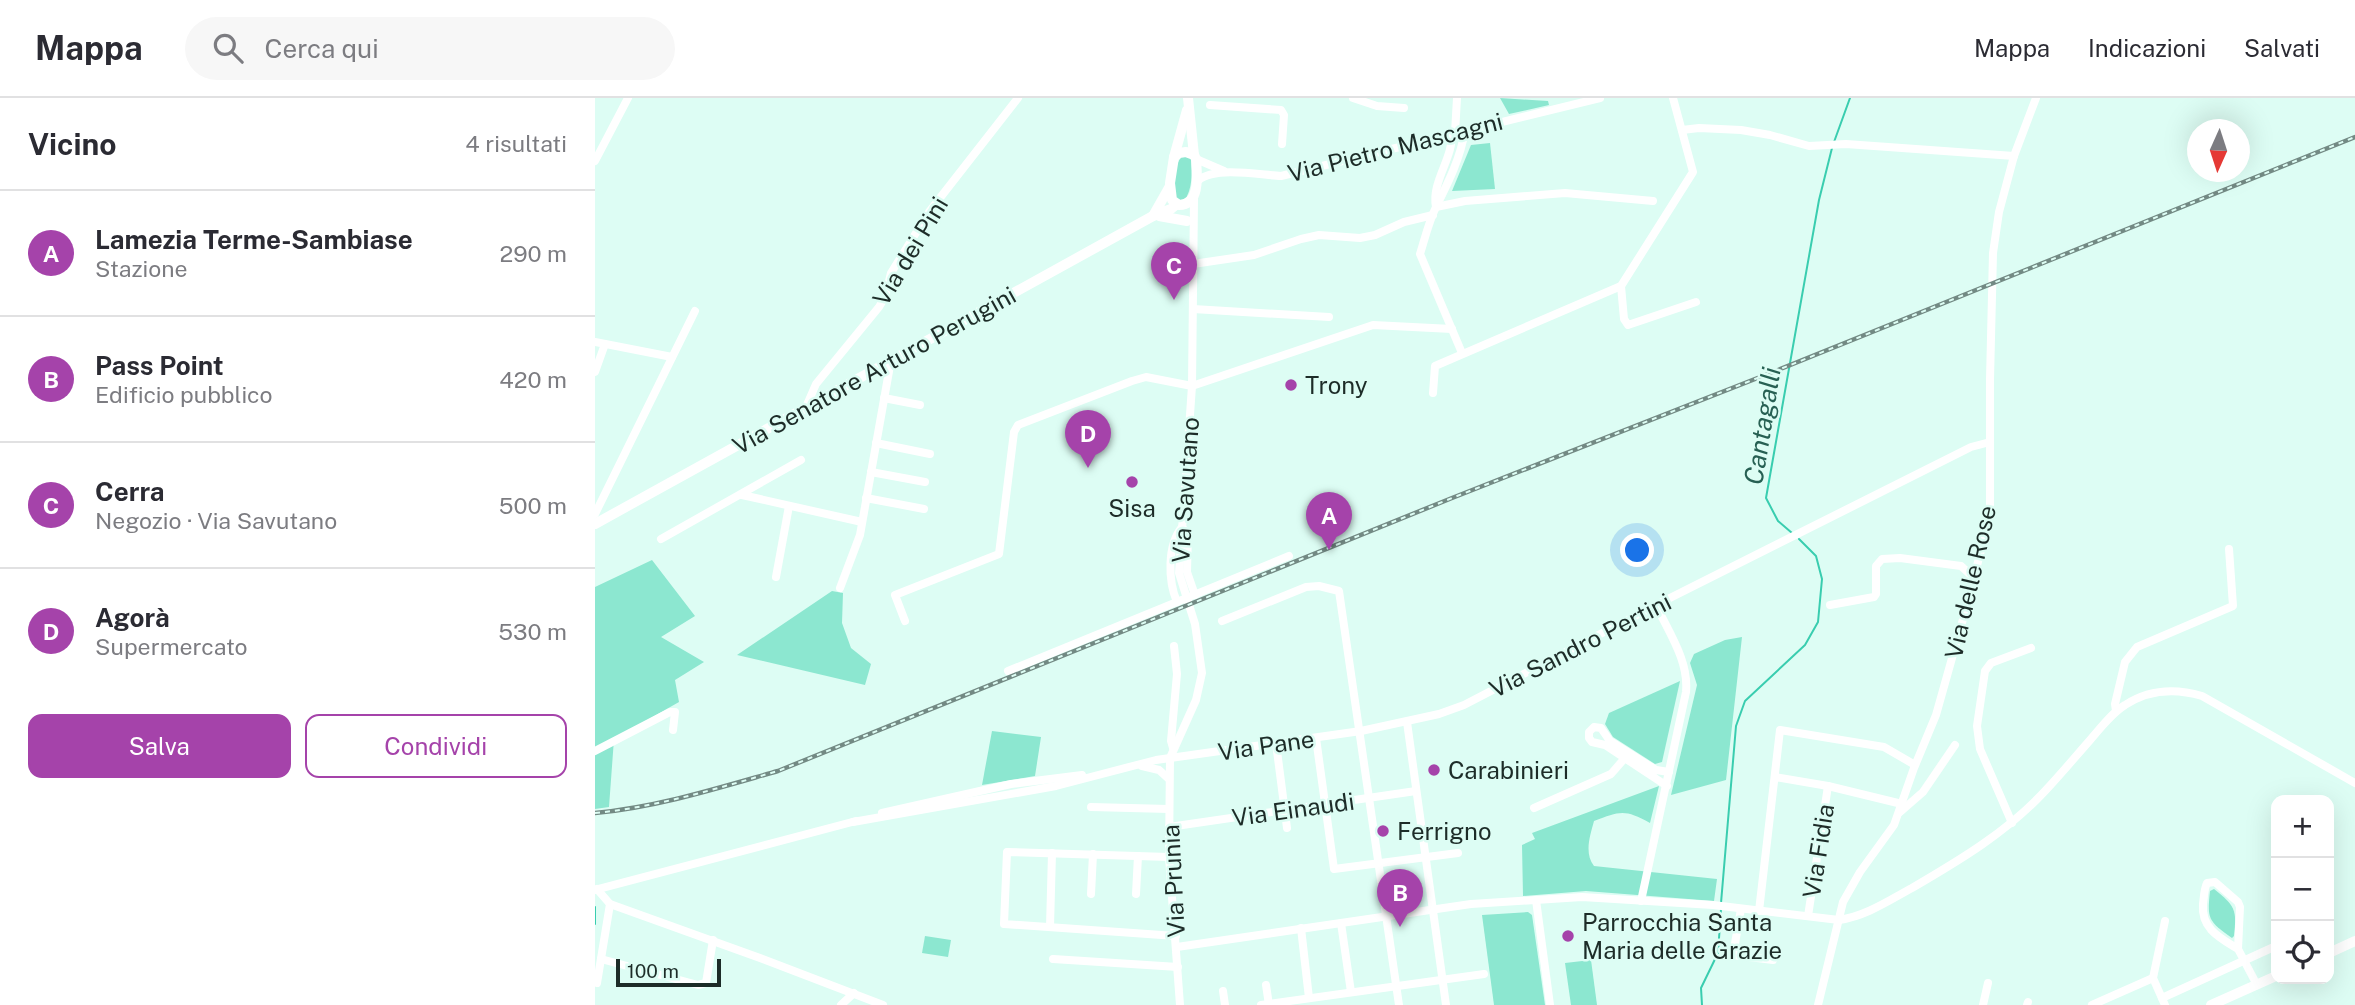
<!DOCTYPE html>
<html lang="it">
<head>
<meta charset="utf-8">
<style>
	body { margin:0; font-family:"Public Sans",sans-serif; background:#f7f7f7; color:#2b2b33 }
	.controls { position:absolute; right:21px; bottom:21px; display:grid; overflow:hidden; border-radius:14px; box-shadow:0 7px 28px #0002 }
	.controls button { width:63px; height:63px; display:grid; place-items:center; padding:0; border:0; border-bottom:2px solid #e1e1e2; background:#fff; color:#2b2b33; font:35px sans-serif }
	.compass { position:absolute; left:1592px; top:21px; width:63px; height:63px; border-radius:50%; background:#fff; box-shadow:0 7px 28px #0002; rotate:183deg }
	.scale { position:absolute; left:21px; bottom:18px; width:105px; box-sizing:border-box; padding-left:7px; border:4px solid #1d2c28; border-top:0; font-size:19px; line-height:24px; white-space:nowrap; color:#1d2c28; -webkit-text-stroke:5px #ddfdf4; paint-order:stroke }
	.you { position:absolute; left:1043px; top:453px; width:24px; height:24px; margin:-18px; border:5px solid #fff; border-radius:50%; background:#1a73e8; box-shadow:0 0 0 10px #1a73e833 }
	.badge { display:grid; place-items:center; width:46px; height:46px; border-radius:50%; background:#a543aa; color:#fff; font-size:23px; font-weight:700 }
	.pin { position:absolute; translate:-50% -58px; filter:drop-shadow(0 2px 4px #0008) }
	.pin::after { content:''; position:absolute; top:37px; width:24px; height:21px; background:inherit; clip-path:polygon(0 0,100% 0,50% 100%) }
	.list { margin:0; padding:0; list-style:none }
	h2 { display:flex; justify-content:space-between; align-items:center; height:91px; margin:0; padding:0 28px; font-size:30px }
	h2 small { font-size:23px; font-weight:400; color:#7c7c81 }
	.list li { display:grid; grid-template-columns:46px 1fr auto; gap:21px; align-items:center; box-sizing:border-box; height:126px; padding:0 28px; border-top:2px solid #e1e1e2 }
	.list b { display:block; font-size:26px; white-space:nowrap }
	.list p { margin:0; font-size:23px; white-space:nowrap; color:#7c7c81 }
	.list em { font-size:23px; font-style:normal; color:#7c7c81 }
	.actions { display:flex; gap:14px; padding:21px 28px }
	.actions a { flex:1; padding:16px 0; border:2px solid #a543aa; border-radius:14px; text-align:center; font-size:24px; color:#a543aa }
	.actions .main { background:#a543aa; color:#fff }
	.icon { flex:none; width:38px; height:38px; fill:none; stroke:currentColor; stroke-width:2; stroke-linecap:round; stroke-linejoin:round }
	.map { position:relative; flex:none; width:1760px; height:907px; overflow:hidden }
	header { display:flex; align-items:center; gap:42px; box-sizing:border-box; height:98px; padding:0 35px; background:#fff; border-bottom:2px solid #e1e1e2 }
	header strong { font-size:33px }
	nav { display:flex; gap:38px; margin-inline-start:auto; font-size:24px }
	.search { width:490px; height:63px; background:#f7f7f7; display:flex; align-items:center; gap:18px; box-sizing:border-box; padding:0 24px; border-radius:38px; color:#7c7c81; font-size:26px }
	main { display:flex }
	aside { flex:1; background:#fff }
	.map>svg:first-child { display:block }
	.green { fill:#8ce7d0 }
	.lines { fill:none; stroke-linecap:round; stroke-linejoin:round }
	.stream { stroke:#39cdaf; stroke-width:2 }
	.street { stroke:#fff; stroke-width:8 }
	.secondary { stroke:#fff; stroke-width:10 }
	.rail-casing { stroke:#738a84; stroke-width:4.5 }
	.rail { stroke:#ddfdf4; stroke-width:2; stroke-dasharray:5; stroke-linecap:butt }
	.poi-dot { fill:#a543aa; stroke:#ddfdf4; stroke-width:2.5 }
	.labels { text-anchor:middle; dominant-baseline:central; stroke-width:5; stroke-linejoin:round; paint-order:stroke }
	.street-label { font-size:24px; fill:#1d2c28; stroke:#ddfdf4 }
	.poi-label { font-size:24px; fill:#1d2c28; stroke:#ddfdf4; text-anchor:start }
	.water-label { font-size:26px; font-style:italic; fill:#276053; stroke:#ddfdf4 }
</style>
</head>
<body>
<header>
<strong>Mappa</strong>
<div class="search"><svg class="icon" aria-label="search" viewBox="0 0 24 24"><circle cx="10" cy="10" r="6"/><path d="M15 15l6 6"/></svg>Cerca qui</div>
<nav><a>Mappa</a><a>Indicazioni</a><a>Salvati</a></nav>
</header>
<main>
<aside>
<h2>Vicino<small>4 risultati</small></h2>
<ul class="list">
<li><span class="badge">A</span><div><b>Lamezia Terme-Sambiase</b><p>Stazione</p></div><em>290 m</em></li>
<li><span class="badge">B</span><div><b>Pass Point</b><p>Edificio pubblico</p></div><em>420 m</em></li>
<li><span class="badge">C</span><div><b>Cerra</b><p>Negozio · Via Savutano</p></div><em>500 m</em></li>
<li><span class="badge">D</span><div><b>Agorà</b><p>Supermercato</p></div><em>530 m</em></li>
</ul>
<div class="actions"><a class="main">Salva</a><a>Condividi</a></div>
</aside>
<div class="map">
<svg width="1760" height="907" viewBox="0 0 1760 907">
	<rect width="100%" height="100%" fill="#ddfdf4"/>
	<g class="green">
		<path d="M905 0 953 3 954 7 914 16Z"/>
		<path d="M895 45 900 91 857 93 876 47Z"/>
		<path d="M587 58 596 60C597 77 598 89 589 104L581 101C577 87 578 69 587 58Z"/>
		<path d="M57 462 100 518 66 539 109 564 80 582 84 604 19 641 14 709 0 711V489Z"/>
		<path d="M237 493 248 495 247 525 256 550 276 566 270 587 142 557Z"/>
		<path d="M1147 539 1131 682 1076 697 1102 587 1095 565 1099 556 1130 542Z"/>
		<path d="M1085 583 1067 664 1060 666 1018 639 1010 626 1014 615Z"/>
		<path d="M397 633 446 639 440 678 387 687Z"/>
		<path d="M1064 688 1055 725C1030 711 1025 713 999 723 995 738 989 755 999 768L1122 781 1119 803 991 793 928 798 927 747 940 741 937 735Z"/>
		<path d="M1619 791C1640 808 1642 811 1639 838L1637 840C1613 823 1612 821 1615 793Z"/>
		<path d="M933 814 937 817 950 907H899L887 817Z"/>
		<path d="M330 838 356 842 353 859 327 855Z"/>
		<path d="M996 862 1002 907H976L970 865Z"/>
	</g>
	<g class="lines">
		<g class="stream">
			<path d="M1239 44 1255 0"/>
			<path d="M1197 435 1183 423 1171 400 1224 102 1237 50"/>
			<path d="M1126 805 1141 628 1150 603 1210 547 1223 524 1227 481 1221 458 1204 441"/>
			<path d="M0 809V826"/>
			<path d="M1107 907 1106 890 1123 855 1126 811"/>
		</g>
		<g class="street">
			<path d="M758 0 782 8 809 10"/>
			<path d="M615 7 686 12 689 17 687 46"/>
			<path d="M1087 32 1104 30 1146 32 1175 37 1214 48 1251 46 1419 58"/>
			<path d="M860 35 862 0"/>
			<path d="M601 61 629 73"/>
			<path d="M0 63 33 0"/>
			<path d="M601 85C614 67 664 77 686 78L1005 0"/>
			<path d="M841 109 870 103 970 95 1058 103"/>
			<path d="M841 109C836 84 858 61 857 35"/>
			<path d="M598 166 659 157 706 141 724 137 765 140 780 137 809 124 838 117"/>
			<path d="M1026 188 1029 221 1033 227 1101 204"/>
			<path d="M598 211 734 219"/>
			<path d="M0 244 77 259"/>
			<path d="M867 255 825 156C830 140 834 123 841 109 853 85 866 59 870 32"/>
			<path d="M0 274 10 246"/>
			<path d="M838 295 840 268 1026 188 1098 74 1078 0"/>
			<path d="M289 300 325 307"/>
			<path d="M211 309 221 286 284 209 290 199 296 175 334 114 423 0"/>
			<path d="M281 345 335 356"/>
			<path d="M276 374 330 384"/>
			<path d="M147 397 267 424"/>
			<path d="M271 400 329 411"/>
			<path d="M0 416 100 213"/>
			<path d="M66 441 206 362"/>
			<path d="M181 479 194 408"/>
			<path d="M245 490 265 437 296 262"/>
			<path d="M582 504C573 483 572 447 587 429L593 436 592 474 600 497"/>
			<path d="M1235 507 1279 499 1281 496V468L1287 461 1305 460 1366 468 1379 480"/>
			<path d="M310 523 300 497 404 456 419 334 423 327 537 283 551 279 597 288 778 227 857 231"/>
			<path d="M627 523 711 489 724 488 744 493 804 907"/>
			<path d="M413 573 694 458"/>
			<path d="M1521 613 1520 606 1530 564 1542 549 1638 508 1634 451"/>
			<path d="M812 624 851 907"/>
			<path d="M721 640 739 771 863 755"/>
			<path d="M681 645 692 730"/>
			<path d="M578 650 576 643 582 576 579 548"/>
			<path d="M0 653 75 614H80L78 632"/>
			<path d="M547 668 564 672 574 681"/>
			<path d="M1180 679 1233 688 1307 706"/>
			<path d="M1072 688 1010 647 997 644 994 640V634L999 629 1006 630 1015 643 1061 672 1074 674"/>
			<path d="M496 709 574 711"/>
			<path d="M939 710 1016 676 1029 661"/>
			<path d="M1305 714 1328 694 1360 647"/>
			<path d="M287 715 416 686 487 677"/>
			<path d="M258 724 461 688 561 662 766 633 844 616 869 607 1061 507 1376 349 1395 344"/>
			<path d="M1417 725 1385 651 1382 628 1390 573 1396 565 1436 550"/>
			<path d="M574 729 821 693"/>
			<path d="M574 759 412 754 409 826 581 838"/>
			<path d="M2 791 15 806 165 860 288 907"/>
			<path d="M0 792 261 723"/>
			<path d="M496 796 498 756"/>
			<path d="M541 796 543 758"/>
			<path d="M941 802 955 907"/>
			<path d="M1046 803 1091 594C1094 563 1074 535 1061 507"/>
			<path d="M1146 811 1138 857 1178 862"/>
			<path d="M1164 813 1185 632 1289 649 1320 667"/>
			<path d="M1213 818 1233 688"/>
			<path d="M746 825 756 894"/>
			<path d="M455 829 457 755"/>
			<path d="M706 830 714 900"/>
			<path d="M582 849 876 806 987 799 1118 807 1244 822C1271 818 1293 803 1317 790 1365 762 1412 734 1450 693 1466 676 1481 658 1496 641 1506 629 1517 615 1530 607 1553 592 1580 590 1607 598L1760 685"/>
			<path d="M1643 851C1625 840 1606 831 1608 806 1609 799 1609 791 1612 785L1620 784 1643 804 1645 809 1643 851 1662 887"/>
			<path d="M6 861 103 887 111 885 118 842"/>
			<path d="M458 861 583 869"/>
			<path d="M2 885 15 806"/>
			<path d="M671 887 674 907"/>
			<path d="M628 893 630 907"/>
			<path d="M1567 900 1681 848"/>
			<path d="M246 907 259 895"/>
			<path d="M585 907 574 759 575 660 601 602 607 575 600 526 584 475 597 288 599 101"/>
			<path d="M666 907 889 876"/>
			<path d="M1223 907 1248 804 1265 774 1299 727 1319 670 1341 617 1370 514 1392 429 1395 407V282L1398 155 1404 114 1419 58 1441 0"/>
			<path d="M1388 907 1393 885"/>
			<path d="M1432 907 1433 904"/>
			<path d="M1497 907 1558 880"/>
			<path d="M1570 907 1558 880 1570 823"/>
		</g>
		<g class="secondary">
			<path d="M593 0 599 57"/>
			<path d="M591 54 599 57 601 61C602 76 606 107 584 107L577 102 575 85 579 59 584 55Z"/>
			<path d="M579 59 592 12"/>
			<path d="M558 118 575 88"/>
			<path d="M564 118 592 123"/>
			<path d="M0 426 558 118 576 111 582 106"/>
			<path d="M1734 855 1760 843"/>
			<path d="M1616 907 1681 878"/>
		</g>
		<defs>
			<path id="rail" d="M0 715C63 709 123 690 183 673L857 400 1183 272 1760 39"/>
		</defs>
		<use href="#rail" class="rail-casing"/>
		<use href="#rail" class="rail"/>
	</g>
	<g class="poi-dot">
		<circle cx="696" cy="287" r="7"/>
		<circle cx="537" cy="384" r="7"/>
		<circle cx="839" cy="672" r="7"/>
		<circle cx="788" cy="733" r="7"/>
		<circle cx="973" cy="838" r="7"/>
	</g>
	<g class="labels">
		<g class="street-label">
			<text transform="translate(800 49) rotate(-14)">Via Pietro Mascagni</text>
			<text transform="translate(315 153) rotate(-59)">Via dei Pini</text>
			<text transform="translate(279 272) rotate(-29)">Via Senatore Arturo Perugini</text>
			<text transform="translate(590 392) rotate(-86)">Via Savutano</text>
			<text transform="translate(1375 484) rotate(-77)">Via delle Rose</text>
			<text transform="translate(985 547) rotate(-27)">Via Sandro Pertini</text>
			<text transform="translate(671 647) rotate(-8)">Via Pane</text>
			<text transform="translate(698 711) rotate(-8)">Via Einaudi</text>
			<text transform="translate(1223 753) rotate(-81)">Via Fidia</text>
			<text transform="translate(578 783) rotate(-93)">Via Prunia</text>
		</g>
		<g class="poi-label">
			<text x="710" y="287">Trony</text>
			<text x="537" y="410" text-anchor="middle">Sisa</text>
			<text x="853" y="672">Carabinieri</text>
			<text x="802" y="733">Ferrigno</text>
			<text x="987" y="824">Parrocchia Santa<tspan x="987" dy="28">Maria delle Grazie</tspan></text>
		</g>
		<g class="water-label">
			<text transform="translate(1167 328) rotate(-81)">Cantagalli</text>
		</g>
	</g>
</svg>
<div class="controls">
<button>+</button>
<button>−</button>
<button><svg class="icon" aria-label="locate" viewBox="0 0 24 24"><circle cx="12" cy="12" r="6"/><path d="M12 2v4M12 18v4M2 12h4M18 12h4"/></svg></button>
</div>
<svg class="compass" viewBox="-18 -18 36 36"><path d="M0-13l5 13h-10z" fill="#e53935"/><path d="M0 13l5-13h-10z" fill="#7c7c81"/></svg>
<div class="scale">100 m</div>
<div class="you"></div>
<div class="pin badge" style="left:734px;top:452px">A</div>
<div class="pin badge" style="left:805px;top:829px">B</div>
<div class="pin badge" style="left:579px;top:202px">C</div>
<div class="pin badge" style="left:493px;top:370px">D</div>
</div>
</main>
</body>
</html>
